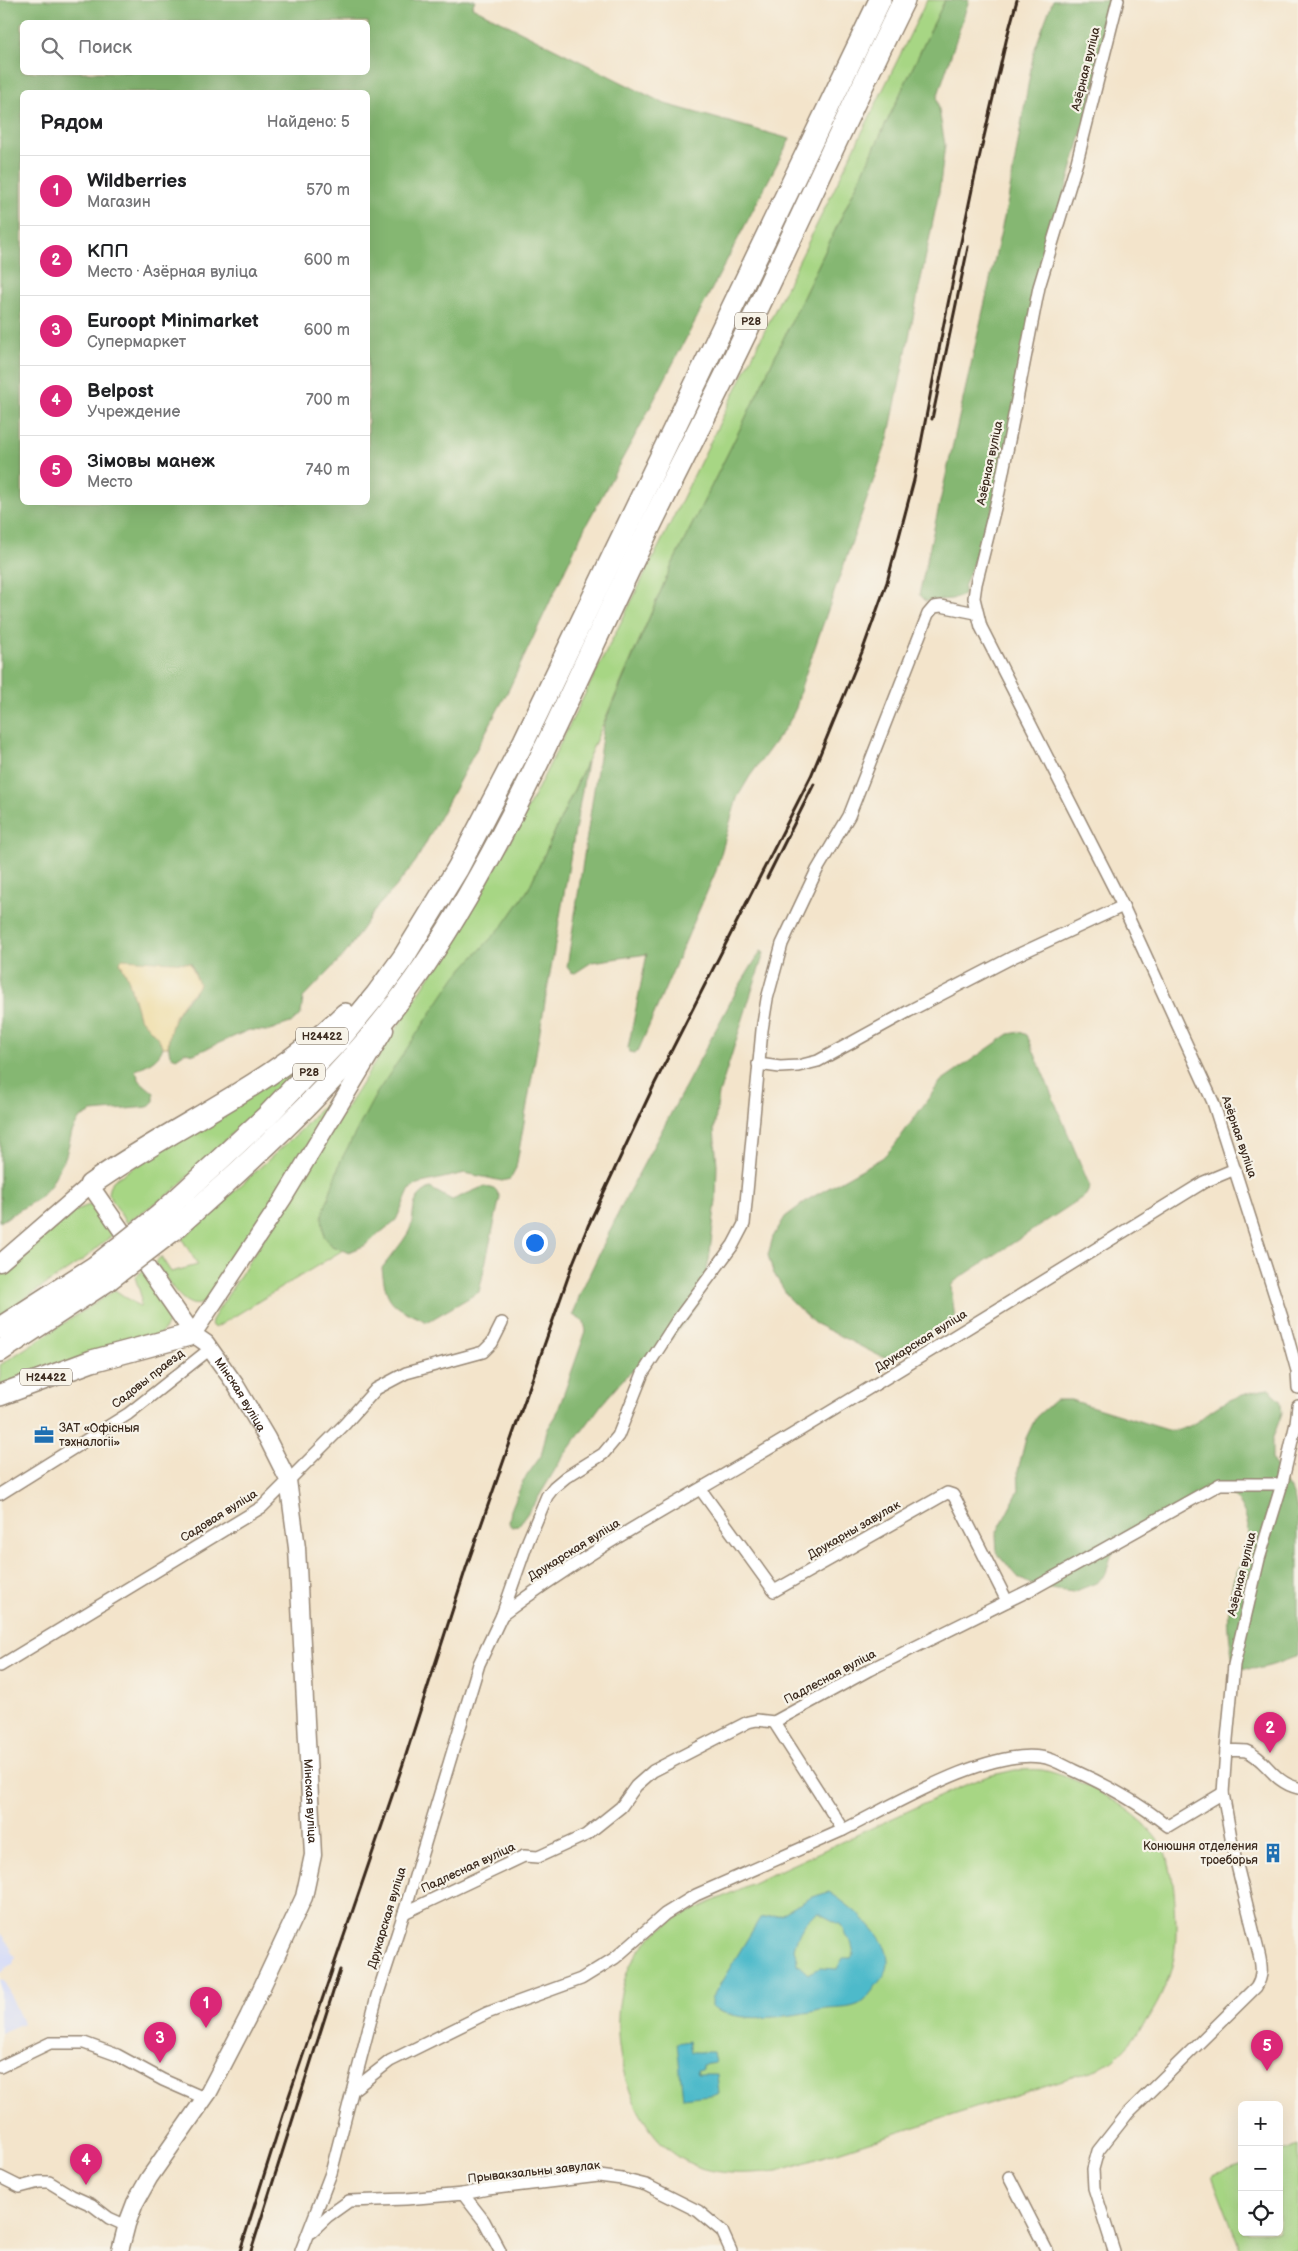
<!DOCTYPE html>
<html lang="ru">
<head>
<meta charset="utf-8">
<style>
	body { margin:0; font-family:"Balsamiq Sans",sans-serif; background:#f6f6f6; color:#202124 }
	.controls { position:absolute; right:15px; bottom:15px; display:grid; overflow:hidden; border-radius:8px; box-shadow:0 5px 20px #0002 }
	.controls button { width:45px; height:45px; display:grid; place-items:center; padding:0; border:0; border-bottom:1px solid #e0e0e0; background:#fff; color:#202124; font:25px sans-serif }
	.you { position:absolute; left:534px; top:1242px; width:18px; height:18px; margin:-12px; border:4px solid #fff; border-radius:50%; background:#1a73e8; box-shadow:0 0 0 8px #1a73e833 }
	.badge { display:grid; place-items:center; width:32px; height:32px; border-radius:50%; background:#db2777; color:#fff; font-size:16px; font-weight:700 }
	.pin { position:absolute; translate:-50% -41px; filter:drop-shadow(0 1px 2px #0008) }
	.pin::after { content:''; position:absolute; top:26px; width:18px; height:15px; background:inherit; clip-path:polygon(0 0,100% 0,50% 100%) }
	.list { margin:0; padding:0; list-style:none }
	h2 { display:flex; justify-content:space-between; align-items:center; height:65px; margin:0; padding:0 20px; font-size:21px }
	h2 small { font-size:16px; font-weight:400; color:#757577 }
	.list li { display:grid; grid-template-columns:32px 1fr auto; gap:15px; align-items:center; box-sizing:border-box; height:70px; padding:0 20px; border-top:1px solid #e0e0e0 }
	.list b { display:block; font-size:19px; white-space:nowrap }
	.list p { margin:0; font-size:16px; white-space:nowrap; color:#757577 }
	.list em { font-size:16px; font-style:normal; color:#757577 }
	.icon { flex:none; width:28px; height:28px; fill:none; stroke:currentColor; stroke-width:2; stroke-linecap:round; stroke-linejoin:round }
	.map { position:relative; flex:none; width:1298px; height:2251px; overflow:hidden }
	.search { position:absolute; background:#fff; box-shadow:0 5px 20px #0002; left:20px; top:20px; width:350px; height:55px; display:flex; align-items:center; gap:12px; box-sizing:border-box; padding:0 18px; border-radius:8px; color:#757577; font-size:19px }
	.panel { position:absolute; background:#fff; box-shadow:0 5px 20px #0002; left:20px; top:90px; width:350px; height:415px; border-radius:8px }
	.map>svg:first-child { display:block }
	.built { fill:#d2d9f9 }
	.green { fill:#a7d684; stroke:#718051 }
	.forest { fill:#85b772; stroke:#607048; fill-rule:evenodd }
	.sand { fill:#eeda9e; stroke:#94825e }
	.water { fill:#4ebaca; stroke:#447274; fill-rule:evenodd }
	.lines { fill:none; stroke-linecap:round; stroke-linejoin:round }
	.street-casing { stroke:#978774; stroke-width:14 }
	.secondary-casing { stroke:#978774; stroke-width:19 }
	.highway-casing { stroke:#978774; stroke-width:24 }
	.street { stroke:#fff; stroke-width:11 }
	.secondary { stroke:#fff; stroke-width:16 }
	.highway { stroke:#fff; stroke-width:21 }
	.rail { stroke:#3b2a1e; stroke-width:3 }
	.highway-bridge-casing { stroke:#978774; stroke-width:24; stroke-linecap:butt }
	.highway-bridge { stroke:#fff; stroke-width:21 }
	.labels { text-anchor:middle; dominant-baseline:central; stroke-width:4.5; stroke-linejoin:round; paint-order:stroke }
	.shield { fill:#f7f3e8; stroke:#73665b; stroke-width:1 }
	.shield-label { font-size:11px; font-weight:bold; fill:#3b2a1e }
	.street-label { font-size:12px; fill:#3b2a1e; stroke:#f7f3e8 }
	.poi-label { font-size:12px; fill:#3b2a1e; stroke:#f7f3e8; text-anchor:start }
</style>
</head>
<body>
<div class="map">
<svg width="1298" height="2251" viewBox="0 0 1298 2251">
	<rect width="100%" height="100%" fill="#f7f3e8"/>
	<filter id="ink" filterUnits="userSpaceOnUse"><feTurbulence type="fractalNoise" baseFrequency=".02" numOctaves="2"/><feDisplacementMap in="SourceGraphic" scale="10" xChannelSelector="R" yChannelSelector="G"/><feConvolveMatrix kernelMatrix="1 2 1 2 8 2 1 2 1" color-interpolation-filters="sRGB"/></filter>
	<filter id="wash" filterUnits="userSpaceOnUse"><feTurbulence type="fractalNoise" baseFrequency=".0096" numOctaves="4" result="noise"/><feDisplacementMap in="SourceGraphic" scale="20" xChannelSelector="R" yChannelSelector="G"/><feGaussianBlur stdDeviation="1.12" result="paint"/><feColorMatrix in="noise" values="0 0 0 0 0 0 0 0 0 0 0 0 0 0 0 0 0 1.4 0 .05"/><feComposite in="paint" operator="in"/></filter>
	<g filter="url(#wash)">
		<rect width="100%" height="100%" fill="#f3e4cb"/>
		<g class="built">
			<path d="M0 1933 12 1949 10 1950 15 1957 13 1964 0 1972Z"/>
			<path d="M0 1979 4 1981 23 2023 0 2033Z"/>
		</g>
		<g class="green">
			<path d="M927 0H945L745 419 671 567 587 761 528 890 505 923 332 1246 343 1250 215 1328 211 1325 212 1320 461 927 501 858 536 792 672 520Z"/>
			<path d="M326 1042 172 1192 126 1223 108 1193 110 1185 114 1180Z"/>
			<path d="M357 1068 212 1296C188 1323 168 1279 155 1262L161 1257 171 1272 198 1265 182 1239 301 1130Z"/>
			<path d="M91 1205 99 1209 116 1232 84 1259 0 1315V1274C19 1257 68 1208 91 1205Z"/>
			<path d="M144 1270C155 1288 182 1316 160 1334L0 1389V1365L115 1290 140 1307 141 1296 135 1277Z"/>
			<path d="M1015 1770C1024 1770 1033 1769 1042 1770 1080 1777 1145 1812 1163 1848 1171 1864 1174 1886 1175 1903 1176 1921 1177 1939 1174 1956 1168 1993 1143 2032 1116 2057 1111 2062 1103 2065 1097 2069L778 2171C745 2174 711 2177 682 2159 620 2122 596 2006 641 1948 651 1936 665 1926 679 1917L958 1788 988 1776Z"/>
			<path d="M1298 2145V2251H1241L1212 2175 1242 2165V2232H1279V2152Z"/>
		</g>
		<g class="forest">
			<path d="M0 0H475L472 7 665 104 790 139 643 421 585 527 509 689 416 861 395 888 377 907 345 954 303 998 301 1014 293 1022 267 1031 249 1030 194 1054 185 1052 176 1058 170 1055C164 1030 178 1008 195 992V973L191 963 120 962 128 978 139 1017 158 1038 163 1047C159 1060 146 1065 135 1070L140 1081 154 1093V1101L148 1107 92 1112 79 1119 72 1132 66 1155 50 1186 39 1198 0 1222ZM22 22H368V72H22ZM22 92H368V502H22Z"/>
			<path d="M945 0H969L937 98 945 145 939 192 888 439 802 684 796 708 788 724 750 776 737 798 716 871 639 1049 635 1053 630 1052 628 1048 647 954 592 962 575 973 571 972 567 967 604 724 671 567 745 419Z"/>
			<path d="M1053 0H1118L1039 287 999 492 964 587V595L952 599 925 601 919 595 1008 200 1034 51Z"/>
			<path d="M587 762 516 1168 510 1179 502 1181 465 1173 417 1184 410 1189 396 1220 364 1246 348 1252 332 1246 324 1236 322 1216 341 1160 376 1094 456 976 505 923 528 890Z"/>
			<path d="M761 951 764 953 719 1094 714 1129 717 1165 716 1201 709 1260 700 1303 662 1350 626 1376 602 1404 562 1458 535 1503 518 1526 512 1527 509 1523 511 1510 523 1481 541 1456 547 1430 556 1416 586 1331 584 1322 573 1315 580 1294 625 1199 738 988Z"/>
			<path d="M1020 1032 1027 1035 1090 1187 1086 1195 955 1281 951 1286 955 1319 951 1325 891 1358 882 1357 814 1323 790 1300 773 1272 768 1255 773 1237 785 1217 809 1199 882 1158 894 1146 941 1081 1009 1034Z"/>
			<path d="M485 1186 496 1190 500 1197 479 1292 427 1322C395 1306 386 1307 382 1268 390 1257 401 1245 408 1233 418 1215 406 1200 430 1188L452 1200Z"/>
			<path d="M1269 1389 1280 1399 1282 1413 1272 1440V1460L1294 1496 1298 1517V1656C1277 1663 1255 1675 1234 1665 1228 1637 1226 1610 1233 1582 1236 1570 1245 1559 1248 1547 1251 1531 1246 1508 1234 1497 1230 1493 1223 1490 1218 1486L1142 1525 1111 1555 1106 1574 1096 1583 1073 1592 1036 1587 1019 1578 997 1553 996 1534 1019 1490 1018 1470 1026 1438 1036 1417 1055 1400H1071L1171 1431C1194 1429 1200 1417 1218 1406 1234 1397 1252 1391 1269 1389Z"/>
		</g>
		<path class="sand" d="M122 959 190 963 199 984C195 993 189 995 184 1002 174 1015 169 1031 168 1047H163L158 1038 139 1017 128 978 120 962Z"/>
		<g class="water">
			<path d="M829 1892C849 1905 890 1936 888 1963 888 1971 883 1977 878 1983 873 1990 865 2002 857 2005 844 2010 829 2007 816 2011 786 2017 738 2024 711 2007V1999L760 1918 780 1915 812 1897ZM818 1913 841 1925 846 1937 851 1942 854 1953 851 1958H843L837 1969 820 1968 808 1974 797 1964V1958L794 1949C797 1935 805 1919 818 1913Z"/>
			<path d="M689 2041 691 2052H713L715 2063 702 2065V2069L697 2070 698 2074H717L719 2094 683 2098 677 2043Z"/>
		</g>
	</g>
	<g filter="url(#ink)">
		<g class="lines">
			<defs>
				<g id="street">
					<path d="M1118 0 1077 162 1039 287 999 492 976 584 974 598 981 627 1123 906 1213 1102 1284 1324 1297 1371 1298 1388"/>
					<path d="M758 1064 780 1067 798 1066 818 1061 909 1011 1013 957 1123 906"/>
					<path d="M701 1490 774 1591 947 1493 953 1495 956 1500 1007 1601"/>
					<path d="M0 1494 128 1414 210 1349"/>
					<path d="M502 1615C589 1549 687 1498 780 1442 922 1357 1063 1269 1204 1182L1235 1169"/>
					<path d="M0 1666 262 1507 345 1424 376 1389 406 1373 483 1352 492 1343 502 1323"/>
					<path d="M774 1722 843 1830C894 1805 985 1749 1041 1757 1052 1758 1063 1765 1073 1770 1107 1785 1139 1803 1168 1826L1223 1793"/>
					<path d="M1226 1750C1232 1751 1240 1750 1246 1751 1265 1757 1272 1782 1298 1788"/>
					<path d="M404 1913 524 1856 538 1857 586 1835 621 1807 636 1786 653 1771 748 1722 757 1720 774 1722 869 1670 1036 1587 1220 1484H1282"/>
					<path d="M0 2067 50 2043H84L117 2055 163 2080 204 2098"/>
					<path d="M353 2090 390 2061 487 2013 581 1979 615 1958 665 1914 696 1895 843 1830"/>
					<path d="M0 2177 20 2187 39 2182H49L72 2196 92 2205 109 2218 120 2223 127 2224"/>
					<path d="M1009 2177 1047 2251"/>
					<path d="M463 2194 488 2189 599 2176 622 2179 646 2185 698 2211 722 2231 731 2251"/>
					<path d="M311 2232 328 2216 349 2201 406 2199 463 2194 484 2221 500 2251"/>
					<path d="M301 2251 331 2173 377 1996 404 1913 479 1664 502 1615 528 1541 547 1496 554 1487 566 1477 603 1454 618 1436 643 1373 676 1322 733 1245 744 1224 762 1030 767 999 782 944 817 870 849 816 928 614 934 607 941 606 976 613"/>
					<path d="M1114 2251 1094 2188 1093 2169 1098 2151 1128 2113 1256 1987C1263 1976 1262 1967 1259 1954L1233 1849 1223 1793 1226 1750 1234 1665 1259 1559 1282 1484 1296 1423 1298 1406"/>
				</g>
				<g id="secondary">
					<path id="s1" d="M0 1263 90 1185 193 1334 206 1343 235 1384 267 1438 288 1480 297 1548 313 1855 304 1897 248 2017 209 2092 149 2178 135 2203 127 2224 120 2251"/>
					<path d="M193 1334 283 1199 385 1030"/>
				</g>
				<g id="highway">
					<path d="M90 1185C174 1125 270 1087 345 1014"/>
					<path d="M160 1215 267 1116 338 1041 376 995 403 958 458 868 524 741 880 0"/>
					<path d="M172 1231C264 1150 357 1065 426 963 506 844 564 705 626 576 663 497 704 420 742 341 797 228 848 113 904 0"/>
					<path d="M0 1328 96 1266"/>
					<path d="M0 1351 108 1280"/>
					<path d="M0 1395 92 1361 193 1334"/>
				</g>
			</defs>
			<use href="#street" class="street-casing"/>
			<use href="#secondary" class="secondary-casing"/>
			<use href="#highway" class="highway-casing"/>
			<use href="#street" class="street"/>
			<use href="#secondary" class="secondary"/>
			<use href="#highway" class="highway"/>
			<g class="rail">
				<path d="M932 419 968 247"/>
				<path d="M767 878 814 784"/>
				<path d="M240 2251 289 2096 403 1764 466 1568 573 1263 588 1226 655 1083 811 776 862 652 887 582 914 480 944 323 974 180 1007 37 1017 0"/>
				<path d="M251 2251 340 1970"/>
			</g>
			<defs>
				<g id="highway-bridge">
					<path d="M96 1266 160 1215"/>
					<path d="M108 1280 172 1231"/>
				</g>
			</defs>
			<use href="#highway-bridge" class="highway-bridge-casing"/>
			<use href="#highway-bridge" class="highway-bridge"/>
		</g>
	</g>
	<defs>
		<symbol id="office-bare" viewBox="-9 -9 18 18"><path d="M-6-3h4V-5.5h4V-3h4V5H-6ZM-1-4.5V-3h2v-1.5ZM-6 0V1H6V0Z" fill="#1f6fb2" stroke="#f7f3e8" stroke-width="2.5" paint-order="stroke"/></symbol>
		<symbol id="building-bare" viewBox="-9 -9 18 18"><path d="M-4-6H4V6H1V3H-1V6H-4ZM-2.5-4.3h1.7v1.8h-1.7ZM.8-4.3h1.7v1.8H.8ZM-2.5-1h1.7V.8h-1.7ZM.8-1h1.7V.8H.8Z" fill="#1f6fb2" stroke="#f7f3e8" stroke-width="2.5" paint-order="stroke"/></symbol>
	</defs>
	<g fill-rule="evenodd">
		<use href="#office-bare" x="30" y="1421" width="28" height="28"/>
		<use href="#building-bare" x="1259" y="1839" width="28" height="28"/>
	</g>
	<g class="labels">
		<g class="shield">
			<rect x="735" y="312.5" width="32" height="17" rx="4"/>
			<rect x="296" y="1027.5" width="52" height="17" rx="4"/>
			<rect x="293" y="1063.5" width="32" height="17" rx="4"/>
			<rect x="20" y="1368.5" width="52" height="17" rx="4"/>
		</g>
		<g class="shield-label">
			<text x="751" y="321">Р28</text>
			<text x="322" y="1036">Н24422</text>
			<text x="309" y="1072">Р28</text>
			<text x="46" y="1377">Н24422</text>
		</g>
		<g class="street-label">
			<text transform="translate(1086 69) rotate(-76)">Азёрная вуліца</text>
			<text transform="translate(990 463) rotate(-78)">Азёрная вуліца</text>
			<text transform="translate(1239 1137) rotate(71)">Азёрная вуліца</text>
			<text transform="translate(921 1341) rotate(-32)">Друкарская вуліца</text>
			<text transform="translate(148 1379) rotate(-38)">Садовы праезд</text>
			<text stroke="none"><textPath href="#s1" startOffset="378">Мінская вуліца</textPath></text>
			<text transform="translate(219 1516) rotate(-32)">Садовая вуліца</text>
			<text transform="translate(854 1530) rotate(-30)">Друкарны завулак</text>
			<text transform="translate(574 1550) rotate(-32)">Друкарская вуліца</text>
			<text transform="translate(1242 1574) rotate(-76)">Азёрная вуліца</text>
			<text transform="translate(830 1677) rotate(-28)">Падлесная вуліца</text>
			<text stroke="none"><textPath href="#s1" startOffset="798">Мінская вуліца</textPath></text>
			<text transform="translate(468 1868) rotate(-25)">Падлесная вуліца</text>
			<text transform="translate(387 1918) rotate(-73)">Друкарская вуліца</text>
			<text transform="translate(534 2172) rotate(-6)">Прывакзальны завулак</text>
		</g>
		<g class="poi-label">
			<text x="59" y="1428">ЗАТ «Офісныя<tspan x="59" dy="14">тэхналогіі»</tspan></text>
			<text x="1258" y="1846" text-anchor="end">Конюшня отделения<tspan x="1258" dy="14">троеборья</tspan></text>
		</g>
	</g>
</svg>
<div class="controls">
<button>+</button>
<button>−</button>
<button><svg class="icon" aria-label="locate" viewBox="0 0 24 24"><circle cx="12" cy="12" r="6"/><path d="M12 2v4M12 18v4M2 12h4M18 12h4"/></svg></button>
</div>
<div class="you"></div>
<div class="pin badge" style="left:206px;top:2028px">1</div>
<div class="pin badge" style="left:1270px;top:1753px">2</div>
<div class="pin badge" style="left:160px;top:2063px">3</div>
<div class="pin badge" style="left:86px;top:2185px">4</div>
<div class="pin badge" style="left:1267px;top:2071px">5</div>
<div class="search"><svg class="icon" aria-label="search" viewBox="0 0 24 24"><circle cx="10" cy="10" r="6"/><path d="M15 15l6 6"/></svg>Поиск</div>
<section class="panel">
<h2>Рядом<small>Найдено: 5</small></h2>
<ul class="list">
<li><span class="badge">1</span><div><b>Wildberries</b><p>Магазин</p></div><em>570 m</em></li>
<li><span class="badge">2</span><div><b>КПП</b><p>Место · Азёрная вуліца</p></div><em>600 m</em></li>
<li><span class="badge">3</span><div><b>Euroopt Minimarket</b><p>Супермаркет</p></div><em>600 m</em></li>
<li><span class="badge">4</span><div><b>Belpost</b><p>Учреждение</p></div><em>700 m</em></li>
<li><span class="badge">5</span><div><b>Зімовы манеж</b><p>Место</p></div><em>740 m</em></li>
</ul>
</section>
</div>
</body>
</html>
